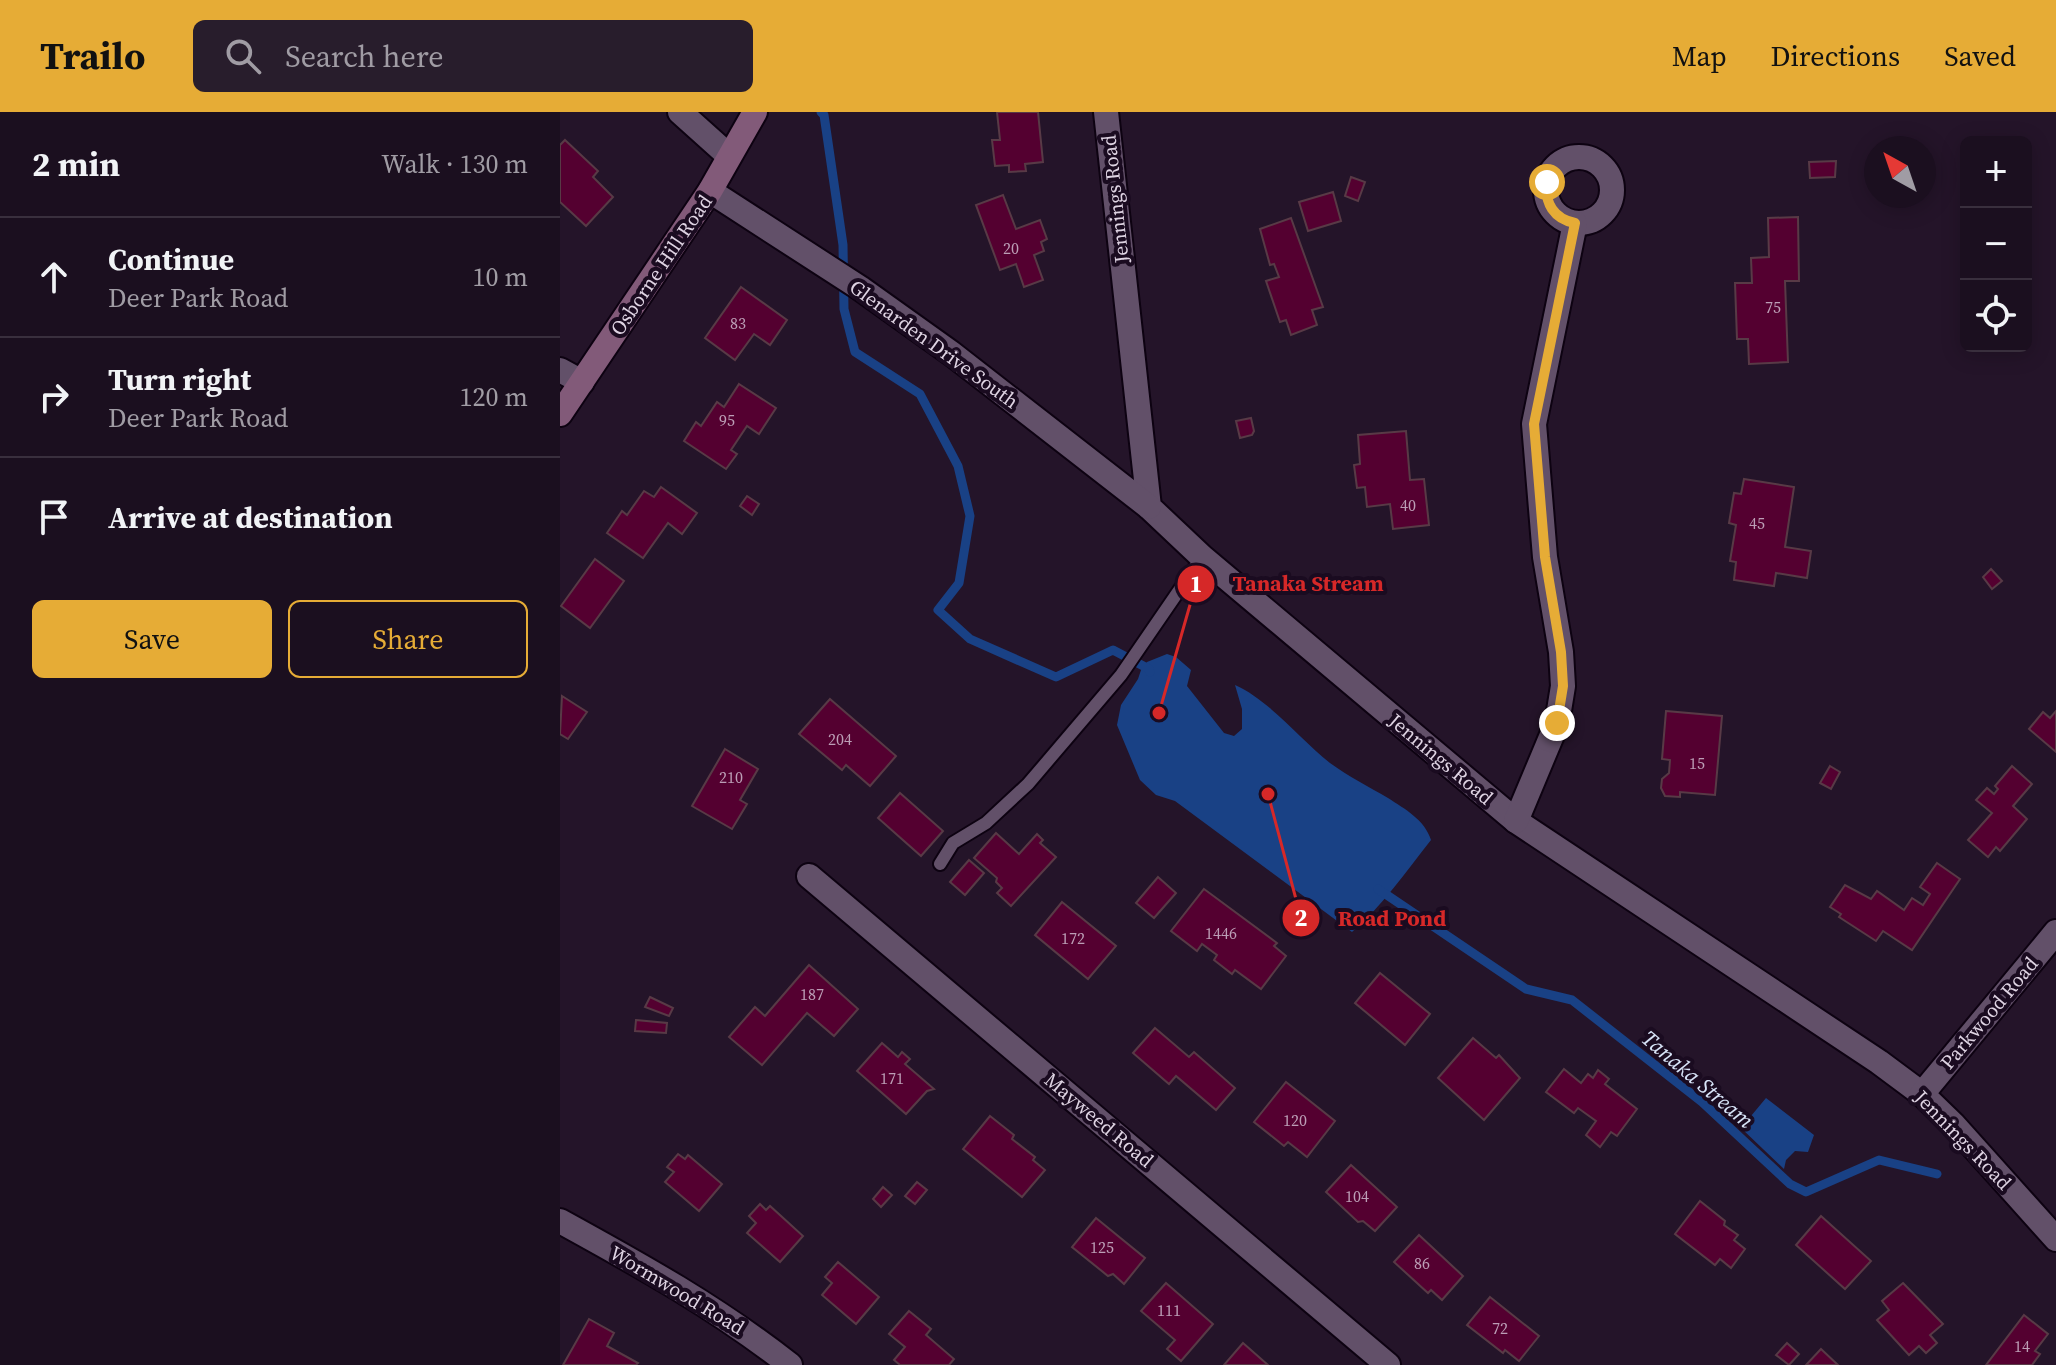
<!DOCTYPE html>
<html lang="en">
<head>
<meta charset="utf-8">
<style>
	body { margin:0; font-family:"Source Serif 4",serif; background:#281d2c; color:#f1f3f6 }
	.controls { position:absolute; right:24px; top:24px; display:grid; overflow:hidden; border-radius:12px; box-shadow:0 4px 20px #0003 }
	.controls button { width:72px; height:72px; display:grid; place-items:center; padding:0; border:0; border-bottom:2px solid #392f3d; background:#1b0f1f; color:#f1f3f6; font:40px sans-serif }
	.compass { position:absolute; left:1304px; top:24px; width:72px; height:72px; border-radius:50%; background:#1b0f1f; box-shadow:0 4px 20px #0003; rotate:320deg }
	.stop { position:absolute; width:24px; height:24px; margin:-18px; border:6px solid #e6ac36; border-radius:50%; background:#fff }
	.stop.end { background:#e6ac36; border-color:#fff; box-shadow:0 2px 8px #0008 }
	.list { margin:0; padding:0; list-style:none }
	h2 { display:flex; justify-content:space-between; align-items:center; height:104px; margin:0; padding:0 32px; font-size:34px }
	h2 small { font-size:26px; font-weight:400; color:#a09ca4 }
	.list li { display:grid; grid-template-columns:52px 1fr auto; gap:24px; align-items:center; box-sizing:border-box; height:120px; padding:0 32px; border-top:2px solid #392f3d }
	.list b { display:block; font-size:30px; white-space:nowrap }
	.list p { margin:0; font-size:26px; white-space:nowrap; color:#a09ca4 }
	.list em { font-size:26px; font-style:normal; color:#a09ca4 }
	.actions { display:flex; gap:16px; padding:24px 32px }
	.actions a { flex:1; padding:18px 0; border:2px solid #e6ac36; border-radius:12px; text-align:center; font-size:28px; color:#e6ac36 }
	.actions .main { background:#e6ac36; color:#111 }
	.icon { flex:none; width:44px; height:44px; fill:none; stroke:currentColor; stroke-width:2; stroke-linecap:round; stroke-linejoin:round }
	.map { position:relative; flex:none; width:1496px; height:1253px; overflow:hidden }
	header { display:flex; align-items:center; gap:48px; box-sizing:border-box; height:112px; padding:0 40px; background:#e6ac36; color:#111 }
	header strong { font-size:38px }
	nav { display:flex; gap:44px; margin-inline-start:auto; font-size:28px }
	.search { width:560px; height:72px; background:#281d2c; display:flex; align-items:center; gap:20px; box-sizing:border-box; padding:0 28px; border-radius:12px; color:#a09ca4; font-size:30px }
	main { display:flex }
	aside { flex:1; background:#1b0f1f }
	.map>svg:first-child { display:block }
	.water { fill:#194185 }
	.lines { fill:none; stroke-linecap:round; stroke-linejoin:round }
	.stream { stroke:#194185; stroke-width:9 }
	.building { fill:#540030; stroke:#583a46; stroke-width:2 }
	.lane-casing { stroke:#0d0211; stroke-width:16 }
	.street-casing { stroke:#0d0211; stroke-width:28 }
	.secondary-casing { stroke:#0d0211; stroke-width:28 }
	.lane { stroke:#625069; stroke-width:12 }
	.street { stroke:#625069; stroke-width:24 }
	.secondary { stroke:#825a79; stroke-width:24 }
	.route { stroke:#e6ac36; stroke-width:10 }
	.labels { text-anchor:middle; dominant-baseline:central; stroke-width:8; stroke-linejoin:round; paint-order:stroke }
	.number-label { font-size:16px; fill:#bc9eb6 }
	.street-label { font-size:20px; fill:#ded3e2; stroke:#1a0b20 }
	.water-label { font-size:22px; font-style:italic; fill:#d7e3f7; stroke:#1a0b20 }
	.leader { fill:none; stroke:#d62828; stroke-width:3 }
	.callout-dot { fill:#d62828; stroke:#1a0b20; stroke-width:3 }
	.mark-label { font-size:24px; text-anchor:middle; font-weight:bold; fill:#fff }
	.callout-label { font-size:22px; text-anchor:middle; font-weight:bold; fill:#d62828; stroke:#1a0b20; stroke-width:8; stroke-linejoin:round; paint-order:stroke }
</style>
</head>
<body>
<header>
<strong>Trailo</strong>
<div class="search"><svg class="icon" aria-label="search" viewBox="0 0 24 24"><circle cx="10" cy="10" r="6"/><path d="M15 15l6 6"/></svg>Search here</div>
<nav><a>Map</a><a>Directions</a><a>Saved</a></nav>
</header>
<main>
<aside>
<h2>2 min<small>Walk · 130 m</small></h2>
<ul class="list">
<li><svg class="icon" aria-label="ahead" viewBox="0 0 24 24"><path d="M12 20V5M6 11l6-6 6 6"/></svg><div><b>Continue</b><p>Deer Park Road</p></div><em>10 m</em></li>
<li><svg class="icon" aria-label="right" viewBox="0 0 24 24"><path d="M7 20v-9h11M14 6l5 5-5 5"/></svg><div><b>Turn right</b><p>Deer Park Road</p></div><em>120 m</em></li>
<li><svg class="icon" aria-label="arrive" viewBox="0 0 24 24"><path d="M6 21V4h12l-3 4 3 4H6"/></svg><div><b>Arrive at destination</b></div></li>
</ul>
<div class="actions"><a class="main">Save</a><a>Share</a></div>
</aside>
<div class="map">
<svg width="1496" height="1253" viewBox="0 0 1496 1253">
	<rect width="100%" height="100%" fill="#241429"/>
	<g class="water">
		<path d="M607 542 616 545 631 558 627 574 664 621 674 624 682 617V597L675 573C709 588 740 627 770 651 788 664 809 675 828 686 845 697 865 708 871 728 845 761 823 793 792 820L615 689 596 683 580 668 557 613 561 593 578 567 581 558 587 550Z"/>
		<path d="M1206 986 1254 1023 1248 1040 1235 1039 1226 1048 1224 1057 1181 1016Z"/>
	</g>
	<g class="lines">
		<g class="stream">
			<path d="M261 0 264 3 283 133 284 197 295 240 360 282 398 354 410 404 399 471 378 498 410 527 496 565 553 538 589 557 590 560"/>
			<path d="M818 777 966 877 1012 888 1142 990 1230 1072 1246 1080 1319 1048 1377 1062"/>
		</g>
	</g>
	<g class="building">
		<path d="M437 0H478L483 50 465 52 466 59 449 60V53L435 54 432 28H440Z"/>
		<path d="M5 28 38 59 33 65 53 85 26 114 0 90V33Z"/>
		<path d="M1276 49 1275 65 1250 66 1249 50Z"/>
		<path d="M791 65 805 70 798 89 785 84Z"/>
		<path d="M773 80 781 109 748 119 739 90Z"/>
		<path d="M443 83 456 117 480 108 487 127 481 130 484 139 474 143 483 168 464 175 456 152 440 158 416 93Z"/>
		<path d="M1238 105 1239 169H1225L1228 250 1189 252 1188 227H1177L1175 171H1192L1191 146 1209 145 1208 106Z"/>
		<path d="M731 106 763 195 752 198 757 213 731 223 726 208 720 210 706 169 719 165 714 152 710 153 700 117Z"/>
		<path d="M181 175 227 208 210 233 194 222 175 248 145 226Z"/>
		<path d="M179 272 216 296 199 322 187 314 171 338 177 342 166 357 124 329 136 310 141 314 157 290 164 295Z"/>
		<path d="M691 306 694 319 692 323 680 326 676 309Z"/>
		<path d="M846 319 850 368 864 367 869 413 833 417 830 392 807 395 805 375 797 376 794 353 800 352 798 323Z"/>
		<path d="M1184 367 1234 375 1225 435 1251 439 1247 466 1216 461 1214 474 1174 468 1176 450 1170 449 1176 413 1169 411 1174 381 1181 382Z"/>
		<path d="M101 375 137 401 122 422 108 411 83 446 47 421 62 399 67 403 84 379 94 385Z"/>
		<path d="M187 384 199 392 192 403 180 394Z"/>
		<path d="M35 447 64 469 30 516 1 494Z"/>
		<path d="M1431 457 1442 469 1432 477 1423 465Z"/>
		<path d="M2 584 27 600 8 627 0 622Z"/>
		<path d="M270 587 336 644 310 674 286 653 282 658 239 622Z"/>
		<path d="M1106 599 1162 604 1155 683 1120 680V685L1105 684 1101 676 1102 667 1109 661 1110 648 1102 647Z"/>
		<path d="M1496 599V640L1469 617 1483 600 1490 606Z"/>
		<path d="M165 637 198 657 180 688 187 692 172 717 132 694Z"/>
		<path d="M1270 654 1280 660 1271 677 1260 671Z"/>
		<path d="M1452 654 1472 672 1453 694 1467 707 1440 739 1436 735 1428 745 1408 728 1432 701 1416 688 1427 676 1434 682 1438 677 1435 674Z"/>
		<path d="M340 681 383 719 361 744 318 706Z"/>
		<path d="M436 721 459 742 477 722 483 728 480 731 496 745 451 794 437 781 442 776 436 770 437 766 414 746Z"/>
		<path d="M409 748 424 761 405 783 390 770Z"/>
		<path d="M1377 751 1400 767 1352 838 1323 819 1316 829 1279 805 1281 802 1270 795 1285 773 1311 787 1317 779 1344 798 1352 786 1363 793 1370 782 1360 775Z"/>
		<path d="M598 765 616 781 594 806 576 791Z"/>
		<path d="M644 777 717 831 714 834 726 844 701 877 675 858 672 862 654 848 657 843 642 832 637 839 611 819Z"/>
		<path d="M502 790 556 834 528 867 475 823Z"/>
		<path d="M249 853 298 897 274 924 247 901 202 953 169 925 195 895 205 904Z"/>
		<path d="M820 861 870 902 845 933 795 891Z"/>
		<path d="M90 885 113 896 109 904 85 895Z"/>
		<path d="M76 908 107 911 106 921 75 919Z"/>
		<path d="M595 916 629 945 634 940 675 976 656 998 616 964 609 972 573 941Z"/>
		<path d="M913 926 936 946 939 943 960 966 924 1008 878 966Z"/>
		<path d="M322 931 338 945 342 940 350 947 345 952 374 977 367 979 346 1002 297 959Z"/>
		<path d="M1004 957 1021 971 1028 962 1033 966 1038 958 1049 967 1045 972 1077 997 1057 1024 1051 1020 1040 1035 1026 1023 1036 1009 1018 996 1014 1001 986 980Z"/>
		<path d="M726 970 775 1009 747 1045 728 1030 724 1034 694 1010Z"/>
		<path d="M430 1004 454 1023 452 1027 475 1045 473 1048 485 1058 462 1085 403 1037Z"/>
		<path d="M118 1042 125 1047 128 1043 162 1072 139 1099 105 1070 114 1060 107 1055Z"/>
		<path d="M791 1053 837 1095 815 1119 803 1109 798 1110 766 1080Z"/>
		<path d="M357 1070 367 1078 355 1092 345 1084Z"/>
		<path d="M323 1075 332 1083 321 1095 313 1087Z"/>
		<path d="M1140 1089 1165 1109 1164 1113 1178 1123 1174 1128 1185 1137 1171 1156 1160 1147 1155 1153 1115 1122Z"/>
		<path d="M200 1092 206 1098 210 1094 243 1124 220 1150 187 1121 196 1111 189 1104Z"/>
		<path d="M1261 1104 1311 1149 1285 1177 1236 1133Z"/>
		<path d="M536 1106 585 1146 564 1172 553 1162 548 1164 512 1135Z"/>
		<path d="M859 1123 903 1164 882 1188 871 1178 868 1181 834 1150Z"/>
		<path d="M278 1150 319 1185 296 1212 262 1183 272 1171 265 1165Z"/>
		<path d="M606 1171 653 1212 621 1249 607 1237 615 1228 581 1199Z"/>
		<path d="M1343 1171 1383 1212 1370 1223 1377 1231 1366 1241 1359 1234 1349 1243 1317 1208 1329 1198 1322 1189Z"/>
		<path d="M930 1185 979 1224 959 1249 945 1238 943 1241 907 1213Z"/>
		<path d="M349 1199 371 1217 366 1223 394 1247 389 1253H340L334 1248 345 1235 329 1222Z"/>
		<path d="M1464 1203 1488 1222 1475 1239 1480 1242 1472 1253H1426Z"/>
		<path d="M29 1207 54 1221 47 1234 78 1251 76 1253H3Z"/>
		<path d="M683 1231 708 1253H664Z"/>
		<path d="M1227 1231 1239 1242 1229 1253 1216 1243Z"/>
		<path d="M1261 1237 1278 1253H1246Z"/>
	</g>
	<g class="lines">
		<defs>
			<path id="lane" d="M380 752 393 731 426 711 468 672 561 563 642 445"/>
			<g id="street">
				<path d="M120 0 169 44"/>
				<path d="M546 0 589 395 642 445 956 709 1319 950 1362 982 1393 1012 1496 1127"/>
				<circle cx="1019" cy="78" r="33"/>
				<path d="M150 79 300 176 391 241 589 395"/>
				<path d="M0 258 22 270"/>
				<path d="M956 709 997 611 1003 574 1001 540 985 445 974 312 1015 111"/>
				<path d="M249 764 828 1253"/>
				<path d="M1362 982 1496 820"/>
				<path d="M0 1109C82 1154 156 1195 230 1253"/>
			</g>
			<path id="secondary" d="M0 302 150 79 195 0"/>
		</defs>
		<use href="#lane" class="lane-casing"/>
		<use href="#street" class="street-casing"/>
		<use href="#secondary" class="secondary-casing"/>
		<use href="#lane" class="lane"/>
		<use href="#street" class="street"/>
		<use href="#secondary" class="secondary"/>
	</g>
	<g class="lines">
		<path class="route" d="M987 70C984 91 994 107 1015 111L974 312 985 445 1001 540 1003 574 997 611"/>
	</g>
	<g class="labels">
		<g class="number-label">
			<text x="451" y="136">20</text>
			<text x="1213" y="195">75</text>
			<text x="178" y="211">83</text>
			<text x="167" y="308">95</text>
			<text x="848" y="393">40</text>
			<text x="1197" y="411">45</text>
			<text x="280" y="627">204</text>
			<text x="1137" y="651">15</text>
			<text x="171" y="665">210</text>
			<text x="661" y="821">1446</text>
			<text x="513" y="826">172</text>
			<text x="252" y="882">187</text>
			<text x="332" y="966">171</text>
			<text x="735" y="1008">120</text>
			<text x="797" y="1084">104</text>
			<text x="542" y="1135">125</text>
			<text x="862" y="1151">86</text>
			<text x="609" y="1198">111</text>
			<text x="940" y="1216">72</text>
			<text x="1462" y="1234">14</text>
		</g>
		<g class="street-label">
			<text transform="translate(555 87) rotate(-96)">Jennings Road</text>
			<text transform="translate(101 153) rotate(-56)">Osborne Hill Road</text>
			<text transform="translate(374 232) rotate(36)">Glenarden Drive South</text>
			<text transform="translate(881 647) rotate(40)">Jennings Road</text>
			<text transform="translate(1429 901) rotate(-50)">Parkwood Road</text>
			<text transform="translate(539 1008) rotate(40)">Mayweed Road</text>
			<text transform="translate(1403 1028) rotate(46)">Jennings Road</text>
			<text transform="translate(117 1178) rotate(31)">Wormwood Road</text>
		</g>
		<g class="water-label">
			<text transform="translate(1138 967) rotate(40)">Tanaka Stream</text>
		</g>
	</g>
	<path class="leader" d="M599 601L636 472M708 682L741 806"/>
	<g class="callout-dot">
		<circle cx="599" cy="601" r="8"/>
		<circle cx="708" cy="682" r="8"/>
		<circle cx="636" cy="472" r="20"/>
		<circle cx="741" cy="806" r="20"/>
	</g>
	<g class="mark-label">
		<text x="636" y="480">1</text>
		<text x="741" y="814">2</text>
	</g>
	<g class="callout-label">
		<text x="748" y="479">Tanaka Stream</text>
		<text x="832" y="814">Road Pond</text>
	</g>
</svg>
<div class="controls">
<button>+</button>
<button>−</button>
<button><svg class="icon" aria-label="locate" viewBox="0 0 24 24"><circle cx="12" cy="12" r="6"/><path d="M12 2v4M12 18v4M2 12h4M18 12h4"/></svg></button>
</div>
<svg class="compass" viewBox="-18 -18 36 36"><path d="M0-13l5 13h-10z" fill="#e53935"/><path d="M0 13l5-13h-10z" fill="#a09ca4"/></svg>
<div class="stop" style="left:987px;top:70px"></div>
<div class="stop end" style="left:997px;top:611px"></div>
</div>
</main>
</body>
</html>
